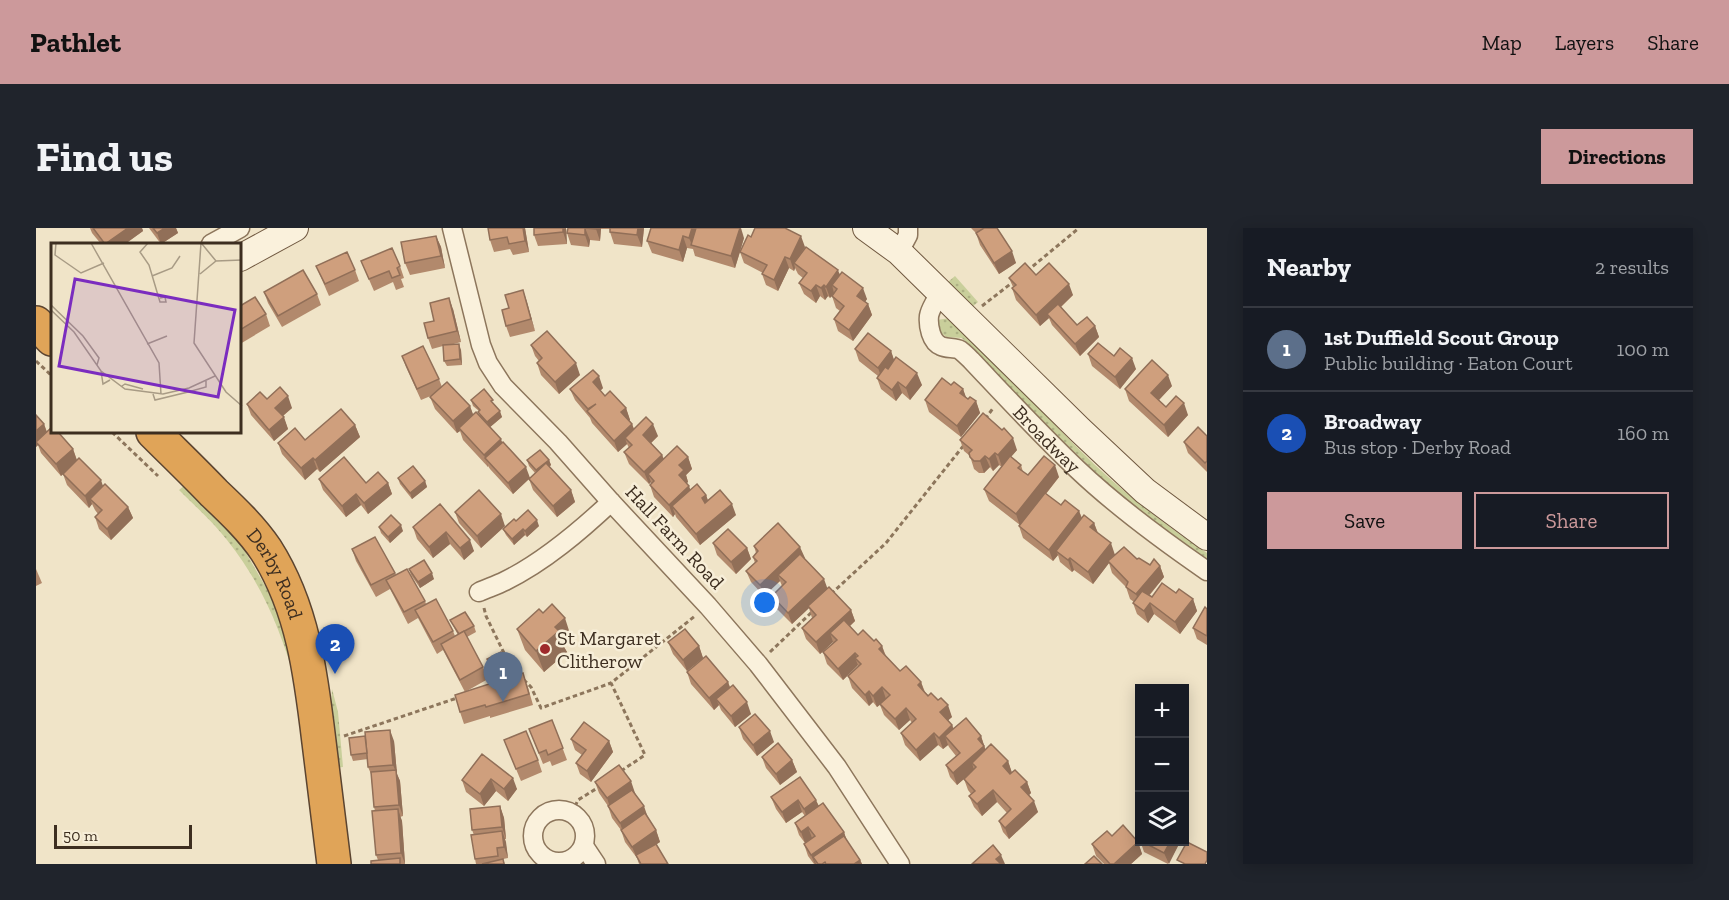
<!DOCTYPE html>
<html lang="en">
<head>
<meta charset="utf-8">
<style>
	body { margin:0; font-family:"Zilla Slab",serif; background:#20242c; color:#f1f3f6 }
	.controls { position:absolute; right:18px; bottom:18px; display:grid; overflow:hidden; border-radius:0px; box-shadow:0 3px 15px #0003 }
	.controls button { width:54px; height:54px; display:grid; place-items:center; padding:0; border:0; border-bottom:2px solid #363941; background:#171b24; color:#f1f3f6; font:30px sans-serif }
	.scale { position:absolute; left:18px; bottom:15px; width:138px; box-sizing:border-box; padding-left:6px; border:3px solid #3d2e20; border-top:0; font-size:16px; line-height:21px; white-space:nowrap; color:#3d2e20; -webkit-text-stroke:4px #f7eed8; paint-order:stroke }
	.you { position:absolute; left:729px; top:375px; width:21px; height:21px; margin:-15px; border:4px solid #fff; border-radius:50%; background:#1a73e8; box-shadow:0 0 0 9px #1a73e833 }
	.badge { display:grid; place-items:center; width:39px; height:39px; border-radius:50%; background:#cc999b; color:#fff; font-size:20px; font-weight:700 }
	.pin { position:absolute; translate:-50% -50px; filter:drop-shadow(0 2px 3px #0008) }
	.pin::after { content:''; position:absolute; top:32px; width:21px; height:18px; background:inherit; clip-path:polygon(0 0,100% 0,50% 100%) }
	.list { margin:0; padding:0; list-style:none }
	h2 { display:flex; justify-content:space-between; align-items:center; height:78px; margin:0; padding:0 24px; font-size:26px }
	h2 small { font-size:20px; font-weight:400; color:#9ea1a6 }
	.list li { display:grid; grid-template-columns:39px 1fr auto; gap:18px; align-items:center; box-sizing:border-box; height:84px; padding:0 24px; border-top:2px solid #363941 }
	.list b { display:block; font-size:22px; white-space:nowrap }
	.list p { margin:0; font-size:20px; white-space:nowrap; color:#9ea1a6 }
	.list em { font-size:20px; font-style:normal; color:#9ea1a6 }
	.actions { display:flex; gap:12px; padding:18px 24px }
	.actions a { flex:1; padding:14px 0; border:2px solid #cc999b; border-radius:0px; text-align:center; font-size:21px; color:#cc999b }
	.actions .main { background:#cc999b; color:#111 }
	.icon { flex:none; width:33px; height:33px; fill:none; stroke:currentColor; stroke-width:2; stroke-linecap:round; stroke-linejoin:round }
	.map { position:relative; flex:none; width:1171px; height:636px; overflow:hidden; border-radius:0px }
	header { display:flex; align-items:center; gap:36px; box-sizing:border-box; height:84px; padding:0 30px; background:#cc999b; color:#111 }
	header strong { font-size:28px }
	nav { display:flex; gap:33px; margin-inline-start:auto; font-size:21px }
	.intro { display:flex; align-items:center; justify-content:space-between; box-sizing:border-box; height:144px; padding:0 36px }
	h1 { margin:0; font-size:42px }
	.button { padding:15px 27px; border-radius:0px; background:#cc999b; color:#111; font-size:21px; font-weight:700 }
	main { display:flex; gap:36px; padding:0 36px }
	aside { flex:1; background:#171b24; border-radius:0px; box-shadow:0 3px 15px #0003 }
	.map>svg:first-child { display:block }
	.grass { fill:url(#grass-dots) }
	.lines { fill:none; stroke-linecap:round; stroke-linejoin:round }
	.street-casing { stroke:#8d765c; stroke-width:21 }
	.secondary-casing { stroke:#6f573f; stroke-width:28 }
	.highway-casing { stroke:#5b4430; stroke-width:36 }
	.path { stroke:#8d765c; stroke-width:3; stroke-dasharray:4.5 3; stroke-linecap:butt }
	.street { stroke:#faf1dc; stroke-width:18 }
	.secondary { stroke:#faf1dc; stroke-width:26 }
	.highway { stroke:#e0a458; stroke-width:33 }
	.wall { fill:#b2896c }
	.shaded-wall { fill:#916f58 }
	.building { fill:#cf9f7d; stroke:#916f58; stroke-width:1.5 }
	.poi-dot { fill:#9e2a2b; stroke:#f7eed8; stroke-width:2 }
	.labels { text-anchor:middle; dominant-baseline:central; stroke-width:5; stroke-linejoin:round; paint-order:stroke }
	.street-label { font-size:20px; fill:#3d2e20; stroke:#f7eed8 }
	.poi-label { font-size:20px; fill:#3d2e20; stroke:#f7eed8; text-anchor:start }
	.inset-road { fill:none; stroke:#a89b85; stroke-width:1.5 }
	.view { fill:#7b2cbf; fill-opacity:0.15; stroke:#7b2cbf; stroke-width:3 }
	.inset-edge { fill:none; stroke:#3d2e20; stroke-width:3 }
</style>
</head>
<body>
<header>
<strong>Pathlet</strong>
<nav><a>Map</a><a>Layers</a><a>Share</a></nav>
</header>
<div class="intro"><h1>Find us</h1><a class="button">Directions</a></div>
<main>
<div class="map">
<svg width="1171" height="636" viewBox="0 0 1171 636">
	<defs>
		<pattern id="grass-dots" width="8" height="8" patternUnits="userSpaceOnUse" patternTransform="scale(1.5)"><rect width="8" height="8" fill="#c9cf9b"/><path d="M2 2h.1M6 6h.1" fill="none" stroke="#aeb285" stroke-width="1.8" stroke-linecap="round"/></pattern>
	</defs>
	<rect width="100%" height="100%" fill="#f0e4c8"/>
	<g class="grass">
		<path d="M919 48 942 74 935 80 912 54Z"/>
		<path d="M914 90C965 136 1009 189 1059 237 1093 269 1132 299 1171 325V332L1105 284 1075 259 1003 190 926 110 911 109 901 103V92Z"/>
		<path d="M149 257 206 318 235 368 251 412 261 458C244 401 228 359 191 312 177 294 159 278 143 262Z"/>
		<path d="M296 461 302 484 307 539 299 540 294 495Z"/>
	</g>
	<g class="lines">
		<defs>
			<g id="street">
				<path d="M416 0 445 117 452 135 467 158 522 214 575 274 672 378 722 436 801 539 864 636"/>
				<path d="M175 16 204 0"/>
				<path d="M863 24 872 7V0"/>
				<path id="s1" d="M902 61C903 72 895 77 893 88 892 98 895 114 905 118 911 121 919 119 924 122 928 125 932 129 935 132 970 169 1004 206 1041 241 1081 279 1126 312 1171 343"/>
				<path d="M443 364C452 360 461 357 469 353 508 334 544 303 575 274"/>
				<circle cx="523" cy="608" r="26"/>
				<path d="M548 618 560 636"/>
			</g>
			<g id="secondary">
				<path d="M830 0 863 24 1044 202 1109 263 1171 309"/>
				<path d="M204 30 259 0"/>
			</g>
			<g id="highway">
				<path d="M0 95 16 111"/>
				<path id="s2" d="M117 204C137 224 158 244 178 265 196 282 216 301 230 322 267 380 275 447 283 514 288 555 293 595 298 636"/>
			</g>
		</defs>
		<use href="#street" class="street-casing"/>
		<use href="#secondary" class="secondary-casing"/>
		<use href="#highway" class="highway-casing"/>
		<g class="path">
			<path d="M991 43 1043 0"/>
			<path d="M946 78 977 54"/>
			<path d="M0 133 16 148"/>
			<path d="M949 191 958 179"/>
			<path d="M76 204 122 248"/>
			<path d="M795 366 850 315 928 217"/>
			<path d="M448 380 450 388 468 425 485 449 495 459 505 480 575 455"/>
			<path d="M734 424 777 383"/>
			<path d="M308 508 421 470"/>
			<path d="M585 543 609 527 575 455 659 388"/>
			<path d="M536 585 542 572 563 559"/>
		</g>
		<use href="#street" class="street"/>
		<use href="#secondary" class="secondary"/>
		<use href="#highway" class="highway"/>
	</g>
	<g class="wall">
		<path d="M54 0H106L107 3 89 16H65L56 5Z"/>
		<path d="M113 0H140L142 5 125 16Z"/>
		<path d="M489 0 493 24 477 27 474 21 458 24 454 12Z"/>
		<path d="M498 0H530L531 16 502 18 498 7Z"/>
		<path d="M532 0H574V1H565L564 13 554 12 553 19 535 17 531 5Z"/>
		<path d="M574 0H608L606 19 578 16 574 4Z"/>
		<path d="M615 0 708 10 704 23 715 9 769 19 804 46 831 71 829 74 832 76 836 87 817 113 802 103 798 91 804 83 800 80 796 68 798 65 794 70 792 68 789 72 784 68 780 75 768 66 763 55 767 50 762 46 759 40 758 43 753 40 742 63 730 57 726 46 727 45 708 35 704 24 699 40 659 28 657 21 651 20 647 34 616 25 611 13Z"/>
		<path d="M935 0H961L980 35 963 46 944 17 940 5Z"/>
		<path d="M400 8 405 19 409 40 374 47 369 35Z"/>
		<path d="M325 33 364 38 368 50 365 51 368 59 360 62 357 54 338 63Z"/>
		<path d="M280 38 319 42 323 53 293 68Z"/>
		<path d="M1000 47 1037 67 1025 79 1041 97 1059 98 1063 109 1044 128 1016 97 1013 90 1004 98 980 72 976 60 977 59 973 50Z"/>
		<path d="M487 62 499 103 474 109 470 98Z"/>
		<path d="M228 64 281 66 285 77 246 99 232 75Z"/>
		<path d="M204 78 230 86 234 98 204 116Z"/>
		<path d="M417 81 425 114 414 117 425 122 426 137 411 138 408 133 407 118 396 121 392 110 398 93Z"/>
		<path d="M495 117 544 147 523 166 505 147 501 135 503 133 499 128Z"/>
		<path d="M819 121 855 123 858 132 886 157 874 172 866 165 860 173 845 161 841 150 842 148 823 133Z"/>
		<path d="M1052 126 1078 128 1100 141 1084 161 1056 138Z"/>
		<path d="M366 128 403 151 406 159 434 178 437 187 444 188 443 183 437 178 435 172 459 177 466 189 454 199 494 250 499 245 493 238 491 232H513L515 237 513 239 535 262 539 274 521 289 497 262 493 251 477 266 454 241 452 238V239L427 212 424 203 421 205 399 181 394 169 397 167 385 172 370 139Z"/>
		<path d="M915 157 927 161 930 170 940 173 944 185 925 209 893 184 889 172Z"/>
		<path d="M1136 158 1123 172 1130 179 1152 187 1132 209 1093 173 1089 161Z"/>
		<path d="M567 160 564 163 569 168 590 180 594 192H593L596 196 598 201 622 208 615 215 626 227 628 231 652 229 656 241 650 247 652 254 650 255 654 262 670 267 672 273 700 287 664 317 640 289 639 286 637 289 618 269 614 257 615 256V254L613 256 593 236 588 224 593 220 591 216 582 224 556 195 554 190 539 172 534 161Z"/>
		<path d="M231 171 256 180 247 188 252 201 238 213 215 187 211 176Z"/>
		<path d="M0 187 8 196 11 204 37 221 41 232 67 258 92 279 97 290 75 312 63 301 59 289 62 286 59 282 56 276 53 280 31 257 27 246 25 248 5 225 2 217 0 219Z"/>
		<path d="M319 197 324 209 284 244 281 241 269 252 246 226 242 215 269 212Z"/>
		<path d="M1171 208V244L1152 225 1148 214Z"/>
		<path d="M924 212 981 222 975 229 985 237 987 244 992 247 1023 249 1010 266 1025 277 1043 283 1046 290 1058 295 1062 305 1079 327 1101 331 1114 337 1124 338 1128 349 1113 368 1116 369 1140 365 1157 371 1161 383 1144 406 1118 386 1112 395 1101 386 1097 375 1098 374 1094 371 1090 359 1076 345 1073 335 1057 356 1038 342 1036 344 1024 334 1022 327 1017 333 987 310 983 298 984 297 953 273 948 261 966 239 963 237 957 243 954 239 948 245H943L938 241 934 228 928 223Z"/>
		<path d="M362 250 389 253 391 259 376 271 364 256Z"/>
		<path d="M283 251 330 255H352L356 266 332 286 325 277 310 289 287 262Z"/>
		<path d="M404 276 438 323 428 332 414 316 397 330 381 311 377 299Z"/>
		<path d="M419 284 469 298 445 320 423 295Z"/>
		<path d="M480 293 503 298 491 309 489 307 478 317 470 307 467 301Z"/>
		<path d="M343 299 367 303 354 315 345 305Z"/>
		<path d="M677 315 711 320 715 331 700 346 681 327Z"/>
		<path d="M718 318 769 330 768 331 791 360 815 382 819 393 814 398 822 407 838 413 846 418 850 428 864 443 885 454 889 464 916 489 912 492 916 497 918 501 945 508 949 520V522L972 533 976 545 991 554 995 565 993 567 1002 584 973 611 967 604 963 593 971 585 961 574 946 588 938 579 933 568 935 566 932 562 928 551 921 557 914 549 910 537 920 528 913 519 912 517 907 521 902 517 884 533 869 517 865 505 876 495 874 492 863 502 848 487 844 477 841 479 837 474 833 478 816 460 812 448 822 438V437L807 452 791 436 787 424 797 415V414L784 426 770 411 766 400 776 390 773 380 756 396 740 380 736 368 746 358 744 353 728 368 715 354 710 343 719 335 717 329 720 325Z"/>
		<path d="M316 321 359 345 360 347 389 373 390 376 417 403 419 408 422 407 414 392 438 398 440 404 431 409 447 439 452 451 429 464 407 422 401 426 382 390 372 396 354 361 340 369 320 333Z"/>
		<path d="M0 341 6 355 0 358Z"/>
		<path d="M373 341 398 351 384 360 375 347Z"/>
		<path d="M1171 381V417L1161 411 1157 400Z"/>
		<path d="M481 401 536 412 528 419 531 424 508 444 489 422Z"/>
		<path d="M632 414 663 418 667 430 651 443 637 426Z"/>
		<path d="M451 431 473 440 475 446 461 453Z"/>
		<path d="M651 444 692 454 694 459 715 486 699 499 685 482 683 477 678 482 655 456Z"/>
		<path d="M491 456 497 477 454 490V488L428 496 424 484Z"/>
		<path d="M516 492 531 532 516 538 514 533 507 536 493 501Z"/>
		<path d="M703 499 738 514 721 528 707 511Z"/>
		<path d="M535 511 573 513 577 524 555 554 544 546 540 535 546 527 539 522Z"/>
		<path d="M468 512 502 532 506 544 485 553Z"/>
		<path d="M358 513 361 546 364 553 367 588 364 589 366 593 369 636H335L342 632 340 627 339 583 338 579 335 546 332 539V531L317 533 315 527Z"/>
		<path d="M446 526 481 561 472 573 460 563 448 578 430 564 426 552Z"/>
		<path d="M726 529 756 532 761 544 744 557 730 540Z"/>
		<path d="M764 549 783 578 808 604 810 612 824 632 826 636H778L772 628 768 616 769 615 763 607 759 595 769 588 766 584 750 595 740 581 735 569Z"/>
		<path d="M559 554 599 565 612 590 620 602 624 614 620 616 632 636H603L601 630 589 614 585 602 576 590 572 578 563 565Z"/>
		<path d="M464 578 468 590 470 611H469L472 630 467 631 469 636H440L439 631 438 607 436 602Z"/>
		<path d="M1104 596V613L1100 603Z"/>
		<path d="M1076 608 1102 614 1106 626 1095 636H1068L1060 628 1056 616Z"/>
		<path d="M1104 614H1142L1143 616 1132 636 1108 624 1105 615Z"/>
	</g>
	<g class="shaded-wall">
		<path d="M92 0H106L107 3 89 16H69Z"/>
		<path d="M129 0H140L142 5 125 16 121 5Z"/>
		<path d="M487 0H489L493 24 489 13Z"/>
		<path d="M527 0H530L531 16 527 4Z"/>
		<path d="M549 0 554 12 553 19 549 7Z"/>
		<path d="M560 0H565L564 13 560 1Z"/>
		<path d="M602 0H608L606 19 601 7Z"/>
		<path d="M656 0H664L656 17 653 10Z"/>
		<path d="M704 0H705L708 10 699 40 695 28Z"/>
		<path d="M400 8 405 19 409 40 405 28Z"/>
		<path d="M647 8 651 20 647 34 643 22Z"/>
		<path d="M765 8 769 19 758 35 759 40 758 43 754 31Z"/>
		<path d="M976 23 980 35 963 46 958 35Z"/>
		<path d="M749 29 753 40 742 63 738 52Z"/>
		<path d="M802 42 806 53 796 57 798 65 794 70 790 59Z"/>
		<path d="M1033 56 1037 67 1014 89 1011 86 1013 90 1004 98 1000 87Z"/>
		<path d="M780 57 784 68 780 75 775 63Z"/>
		<path d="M788 57 792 68 789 72 785 60Z"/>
		<path d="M827 60 831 71 825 80 821 68Z"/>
		<path d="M487 62 491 74 499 103 495 91Z"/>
		<path d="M413 70 417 81 425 114 421 103Z"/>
		<path d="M832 76 836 87 817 113 813 102Z"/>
		<path d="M1059 98 1063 109 1044 128 1039 116Z"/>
		<path d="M423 116 425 122 426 137 424 131Z"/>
		<path d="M855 123 859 135 846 151 842 140Z"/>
		<path d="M1096 130 1100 141 1084 161 1079 149Z"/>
		<path d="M540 135 544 147 523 166 519 154Z"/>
		<path d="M881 145 886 157 874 172 870 160Z"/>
		<path d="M1132 147 1136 158 1119 176 1115 165Z"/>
		<path d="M563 148 567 160 561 166 557 154Z"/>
		<path d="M862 154 866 165 860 173 856 162Z"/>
		<path d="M927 161 931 172 924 165Z"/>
		<path d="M252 168 256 180 243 191 239 180Z"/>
		<path d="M940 173 944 185 925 209 921 198Z"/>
		<path d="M1148 175 1152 187 1132 209 1128 197Z"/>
		<path d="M434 178 438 189 423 200 424 203 421 205 417 193Z"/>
		<path d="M590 180 594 192 590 196 585 184Z"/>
		<path d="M464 183 466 189 453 200 451 194Z"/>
		<path d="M248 189 252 201 238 213 233 202Z"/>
		<path d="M8 196 12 208 0 214 2 217 0 219V203Z"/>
		<path d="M596 196 600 207 589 210 591 216 582 224 578 213Z"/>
		<path d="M617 196 622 208 611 219 607 207Z"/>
		<path d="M319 197 324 209 284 244 279 232Z"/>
		<path d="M977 210 981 222 966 239 962 227Z"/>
		<path d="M465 211 469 223 449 230 452 238V239L448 227Z"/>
		<path d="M37 221 41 233 25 248 20 236Z"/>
		<path d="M959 225 963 237 957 243 953 231Z"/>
		<path d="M626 227 630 238 612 246 615 254 613 256 608 244Z"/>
		<path d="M949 228 954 239 948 245 944 233Z"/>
		<path d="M652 229 656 241 650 247 652 254 647 259 643 247V237Z"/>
		<path d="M277 230 281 241 269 252 265 240Z"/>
		<path d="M513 232 515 237 503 248 500 242Z"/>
		<path d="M1019 237 1023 249 984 298 980 286Z"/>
		<path d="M490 239 494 250 477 266 472 255Z"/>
		<path d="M65 252 69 264 54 271 56 276 53 280 49 268Z"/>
		<path d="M389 253 391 259 376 271 374 265Z"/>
		<path d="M352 255 356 266 332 286 328 275Z"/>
		<path d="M653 258 657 269 636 278 639 286 637 289 633 277Z"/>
		<path d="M535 262 539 274 521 289 517 278Z"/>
		<path d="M320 266 325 277 310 289 306 278Z"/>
		<path d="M670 267 674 278 670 282 666 270Z"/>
		<path d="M696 276 700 287 664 317 660 306Z"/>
		<path d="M92 279 97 290 75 312 71 301Z"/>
		<path d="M1043 283 1047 294 1020 323 1022 327 1017 333 1013 322Z"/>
		<path d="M465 286 469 298 445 320 441 308Z"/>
		<path d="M501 292 503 298 491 309 489 303Z"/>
		<path d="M1058 295 1062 306 1054 299Z"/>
		<path d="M365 297 367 303 354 315 352 309Z"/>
		<path d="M487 301 489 307 478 317 476 311Z"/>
		<path d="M410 304 414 316 397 330 393 319Z"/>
		<path d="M434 312 438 323 428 332 424 320Z"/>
		<path d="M1075 315 1079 327 1072 333 1073 335 1057 356 1052 344Z"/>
		<path d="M764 319 769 330 746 351 742 347 744 353 728 368 724 357Z"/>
		<path d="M711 320 715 331 700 346 695 334Z"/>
		<path d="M1034 330 1038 342 1036 344 1032 332Z"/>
		<path d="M1124 338 1128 349 1104 378 1100 366Z"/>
		<path d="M396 345 398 351 384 360 382 354Z"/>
		<path d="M788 351 792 362 772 378 773 380 756 396 752 385Z"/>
		<path d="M1157 371 1161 383 1144 406 1139 394Z"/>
		<path d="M1114 375 1118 386 1112 395 1108 383Z"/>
		<path d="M815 382 819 393 800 411 794 405 797 414 784 426 780 414Z"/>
		<path d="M529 390 536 412 528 419 531 424 508 444 500 423 519 399Z"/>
		<path d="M663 418 667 430 651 443 647 432Z"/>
		<path d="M846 418 850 430 843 421Z"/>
		<path d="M819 425 822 433 819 430 822 437 807 452 802 441Z"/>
		<path d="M692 454 696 466 680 471 683 477 678 482 673 470Z"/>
		<path d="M885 454 889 466 882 457Z"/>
		<path d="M846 459 850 471 841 479 837 468Z"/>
		<path d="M833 463 837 474 833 478 829 467Z"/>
		<path d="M711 474 715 486 699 499 695 488Z"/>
		<path d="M912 477 916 489 908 496 904 484Z"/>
		<path d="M870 480 874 492 863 502 859 491Z"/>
		<path d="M916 497 920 509 909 508 912 517 907 521 903 510Z"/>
		<path d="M354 502 358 513 361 546 364 553 367 588 363 577 360 544 357 537Z"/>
		<path d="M734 503 738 514 721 528 717 517Z"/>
		<path d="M898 505 902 517 884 533 880 522Z"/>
		<path d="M945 508 952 530 936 535 938 542 921 557 917 545 942 511Z"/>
		<path d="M573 513 577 524 555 554 551 543Z"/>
		<path d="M756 532 761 544 744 557 740 546Z"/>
		<path d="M972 533 976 545 971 549 967 538Z"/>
		<path d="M477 550 481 561 472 573 468 561Z"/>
		<path d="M455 551 460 563 448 578 444 566Z"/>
		<path d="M595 553 599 565 575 582 571 570Z"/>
		<path d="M991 554 995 565 989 571 985 559Z"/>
		<path d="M957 562 961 574 946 588 941 576Z"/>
		<path d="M762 572 766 584 750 595 746 584Z"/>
		<path d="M780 572 785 583 772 592 768 581Z"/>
		<path d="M998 573 1002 584 973 611 969 600Z"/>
		<path d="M464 578 468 590 470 611 466 599Z"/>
		<path d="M608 578 612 590 588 607 584 595Z"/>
		<path d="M362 581 366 593 369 636 365 625Z"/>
		<path d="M772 599 776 610 769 615 765 604Z"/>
		<path d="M620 602 624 614 601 630 600 627 601 630 596 619Z"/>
		<path d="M466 603 470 614 472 630 468 619Z"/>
		<path d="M808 604 812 616 777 629 780 636H779L775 627Z"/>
		<path d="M1102 614 1106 626 1095 636H1078Z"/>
		<path d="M1134 614H1142L1143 616 1133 636 1128 625Z"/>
		<path d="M965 627 969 636H962L960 631Z"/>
		<path d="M824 632 826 636H818Z"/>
	</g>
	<g class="building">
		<path d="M57 0H92L69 16Z"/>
		<path d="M117 0H129L121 5Z"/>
		<path d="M452 0H487L489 13 473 16 471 9 454 12Z"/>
		<path d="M498 0H527V4L498 7Z"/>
		<path d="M532 0H560V1L549 0V7L531 5Z"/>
		<path d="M574 0H602L601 7 574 4Z"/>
		<path d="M615 0H656L653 10 647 8 643 22 611 13Z"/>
		<path d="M660 0H704L695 28 655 17Z"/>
		<path d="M719 0H749L765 8 754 31 749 29 738 52 726 46 731 37 704 24 712 7 715 9Z"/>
		<path d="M948 0H961L976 23 958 35 940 5Z"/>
		<path d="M400 8 405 28 369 35 365 14Z"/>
		<path d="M770 19 802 42 790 59 788 57 785 60 780 57 775 63 763 55 771 45 758 35Z"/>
		<path d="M356 20 364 38 361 40 364 47 356 50 353 43 333 51 325 33Z"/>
		<path d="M311 24 319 42 289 56 280 38Z"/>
		<path d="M989 35 1000 47 1013 35 1033 56 1000 87 976 60 980 57 973 50Z"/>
		<path d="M267 42 281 66 242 88 228 64Z"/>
		<path d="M806 44 827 60 821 68 832 76 813 102 798 91 808 78 796 68 801 61 796 57Z"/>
		<path d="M487 62 495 91 470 98 466 82 473 80 469 67Z"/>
		<path d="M219 69 230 86 204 102V78Z"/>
		<path d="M413 70 421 103 392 110 388 95 398 93 394 75Z"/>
		<path d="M1022 76 1041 97 1051 89 1059 98 1039 116 1011 86Z"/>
		<path d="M511 103 540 135 519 154 501 135 506 130 495 117Z"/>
		<path d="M832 105 855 123 842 140 819 121Z"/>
		<path d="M1062 115 1078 128 1084 120 1096 130 1079 149 1052 126Z"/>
		<path d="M423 116 424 131 408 133 407 117Z"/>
		<path d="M387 118 403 151 381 161 366 128Z"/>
		<path d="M860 129 881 145 870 160 862 154 856 162 841 150 849 139 852 141Z"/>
		<path d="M1116 132 1132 147 1115 165 1130 179 1140 168 1148 175 1128 197 1089 161Z"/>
		<path d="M557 142 563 148 557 154 569 168 574 163 590 180 585 184 596 196 578 213 551 183 560 176 552 181 534 161Z"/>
		<path d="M906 150 915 157 918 154 927 161 924 165 932 171 934 169 940 173 921 198 889 172Z"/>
		<path d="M411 154 434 178 417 193 394 169Z"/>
		<path d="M244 159 252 168 239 180 248 189 233 202 211 176 224 164 231 171Z"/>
		<path d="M448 161 457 172 455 173 464 183 451 194 442 184 444 182 435 172Z"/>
		<path d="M305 181 319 197 279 232 277 230 265 240 242 215 259 200 269 212Z"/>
		<path d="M440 184 465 211 448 227 423 200Z"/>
		<path d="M947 185 966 202 968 200 977 210 962 227 959 225 953 231 949 228 944 233H938L934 229 933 225 936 222 924 212Z"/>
		<path d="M0 187 8 196 0 203Z"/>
		<path d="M610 189 617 196 607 207 626 227 608 244 588 224 596 217 589 210Z"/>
		<path d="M16 199V204H22L37 221 20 236 0 214Z"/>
		<path d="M1162 199 1171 208V233L1169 235 1148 214Z"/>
		<path d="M467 214 490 239 472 255 449 230Z"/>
		<path d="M641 218 652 229 643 237 648 242 643 247 653 258 633 277 614 257 618 253 612 246Z"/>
		<path d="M504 222 513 232 500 242 491 232Z"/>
		<path d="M974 228 985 237 982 240 992 247 1008 228 1019 237 980 286 948 261Z"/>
		<path d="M308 229 330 255 342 244 352 255 328 275 320 266 306 278 283 251Z"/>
		<path d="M43 230 65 252 49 268 27 246Z"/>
		<path d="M510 235 535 262 517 278 493 251Z"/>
		<path d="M377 238 389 253 374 265 362 250Z"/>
		<path d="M69 256 92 279 71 301 59 289 66 282 54 271Z"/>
		<path d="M661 256 670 267 666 270 669 275 684 262 696 276 660 306 636 278Z"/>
		<path d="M443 262 465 286 441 308 419 284Z"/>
		<path d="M1009 265 1025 277 1029 272 1043 283 1013 322 983 298Z"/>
		<path d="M404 276 434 312 424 320 410 304 393 319 377 299Z"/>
		<path d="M492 282 501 292 489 303 487 301 476 311 467 301 478 291 480 293Z"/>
		<path d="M355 287 365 297 352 309 343 299Z"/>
		<path d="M1048 287 1058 295 1054 299 1075 315 1052 344 1034 330 1032 332 1020 323Z"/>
		<path d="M742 295 764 319 724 357 710 343 721 333 717 329 722 323 718 318Z"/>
		<path d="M692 301 711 320 695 334 677 315Z"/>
		<path d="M339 309 359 345 335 357 316 321Z"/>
		<path d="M1088 319 1101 331 1103 330 1114 337 1118 331 1124 338 1100 366 1090 359 1092 354 1072 333Z"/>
		<path d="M764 326 788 351 752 385 736 368 750 354 742 347Z"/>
		<path d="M388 332 396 345 382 354 373 341Z"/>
		<path d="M371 341 389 373 368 384 350 352Z"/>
		<path d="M1126 355 1140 365 1143 361 1157 371 1139 394 1114 375 1108 383 1097 375 1106 363 1116 369Z"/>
		<path d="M793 359 815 382 780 414 766 400 780 387 772 378Z"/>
		<path d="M400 371 417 403 397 414 379 382Z"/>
		<path d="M516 376 529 390 519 399 523 403 500 423 481 401 503 381 507 385Z"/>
		<path d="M1169 379 1171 381V408L1157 400Z"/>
		<path d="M429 384 438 398 423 406 414 392Z"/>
		<path d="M808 392 822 407 827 402 838 413 840 411 846 418 843 421 864 443 870 438 885 454 882 457 892 468 895 465 902 472 905 470 912 477 904 484 916 497 903 510 898 505 880 522 865 505 880 491 870 480 859 491 844 476 854 467 846 459 837 468 833 463 829 467 812 448 825 436 819 430 822 428 819 425 802 441 787 424 801 412 794 405Z"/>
		<path d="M649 401 663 418 647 432 632 414Z"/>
		<path d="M428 403 447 439 424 452 405 416Z"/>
		<path d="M465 424 473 440 459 447 451 431Z"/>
		<path d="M670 428 692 454 673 470 651 444Z"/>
		<path d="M487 445 493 466 450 479 449 477 424 484 419 467Z"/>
		<path d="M697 457 711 474 695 488 680 471Z"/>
		<path d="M719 486 734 503 717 517 703 499Z"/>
		<path d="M930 490 945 508 942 511 948 518 917 545 910 537 924 525 909 508Z"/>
		<path d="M516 492 527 520 512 527 510 522 503 525 493 501Z"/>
		<path d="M548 494 573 513 551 543 540 535 550 522 535 511Z"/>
		<path d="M354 502 357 537 332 539 329 504Z"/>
		<path d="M490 503 502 532 480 541 468 512Z"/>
		<path d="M329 508 331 525 315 527 313 510Z"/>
		<path d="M742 515 756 532 740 546 726 529Z"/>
		<path d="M955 516 972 533 967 538 974 546 979 542 991 554 985 559 998 573 969 600 963 593 975 581 957 562 941 576 933 568 939 563 928 551 940 539 936 535Z"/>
		<path d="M446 526 477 550 468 561 455 551 444 566 426 552Z"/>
		<path d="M583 537 595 553 571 570 559 554Z"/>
		<path d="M360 542 363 577 338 579 335 544Z"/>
		<path d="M764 549 780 572 768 581 762 572 746 584 735 569Z"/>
		<path d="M596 562 608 578 584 595 572 578Z"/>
		<path d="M787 575 808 604 775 627 768 616 779 608 772 599 765 604 759 595Z"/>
		<path d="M464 578 466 599 436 602 434 581Z"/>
		<path d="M362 581 365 625 340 627 336 583Z"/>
		<path d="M609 585 620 602 596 619 585 602Z"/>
		<path d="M1104 596V605L1100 603Z"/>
		<path d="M1087 597 1102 614 1078 636H1074L1056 616 1071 603 1076 608Z"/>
		<path d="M466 603 468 619 461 620 462 628 439 631 435 607Z"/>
		<path d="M808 608 824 632 818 636H790L789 634 786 636H782L777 629Z"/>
		<path d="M1107 614H1134L1128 625Z"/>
		<path d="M1151 614 1171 624V632L1169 636H1149L1141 632Z"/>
		<path d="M620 616 632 636H605L600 627Z"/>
		<path d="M957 617 965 627 960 631 965 636H936Z"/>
		<path d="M1058 628 1066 636H1049Z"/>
		<path d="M364 630V636H335V633Z"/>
		<path d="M467 631 468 636H446Z"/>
	</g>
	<circle class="poi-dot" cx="509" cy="421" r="6"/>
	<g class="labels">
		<g class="street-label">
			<text stroke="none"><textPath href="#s1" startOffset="207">Broadway</textPath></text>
			<text transform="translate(639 309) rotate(47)">Hall Farm Road</text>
			<text stroke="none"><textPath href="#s2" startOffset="189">Derby Road</textPath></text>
		</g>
		<g class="poi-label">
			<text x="521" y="410">St Margaret<tspan x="521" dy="23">Clitherow</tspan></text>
		</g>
	</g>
	<g transform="translate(15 15)">
		<rect width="190" height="190" fill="#f0e4c8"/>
		<path class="inset-road" d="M5 0 4 12 30 30 53 20M40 0 108 120 110 151M97 0 89 9 98 22 109 59H115L114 54 109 55M150 0 143 100 175 149 191 163M151 1 165 18M149 31 165 18 191 17M101 33 121 25 129 13M0 62 32 93 48 115 46 122M0 67 23 89 50 128 74 146 112 151 138 145 164 133M96 101 116 93M50 128 52 141 59 137M71 143 74 141 92 146M102 151 104 157 137 149 155 144V138"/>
		<path class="view" d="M24 36 184 67 167 154 8 123Z"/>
		<rect width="190" height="190" class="inset-edge"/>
	</g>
</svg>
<div class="controls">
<button>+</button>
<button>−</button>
<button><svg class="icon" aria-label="layers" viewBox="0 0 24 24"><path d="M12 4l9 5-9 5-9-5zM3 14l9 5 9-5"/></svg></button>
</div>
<div class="scale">50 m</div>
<div class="you"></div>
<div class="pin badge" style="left:467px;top:474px;background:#5c6f8a">1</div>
<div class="pin badge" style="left:299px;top:446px;background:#1a4fb4">2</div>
</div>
<aside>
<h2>Nearby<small>2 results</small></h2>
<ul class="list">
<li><span class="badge" style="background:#5c6f8a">1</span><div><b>1st Duffield Scout Group</b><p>Public building · Eaton Court</p></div><em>100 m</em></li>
<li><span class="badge" style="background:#1a4fb4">2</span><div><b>Broadway</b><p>Bus stop · Derby Road</p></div><em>160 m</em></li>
</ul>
<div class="actions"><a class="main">Save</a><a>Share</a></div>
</aside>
</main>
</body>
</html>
